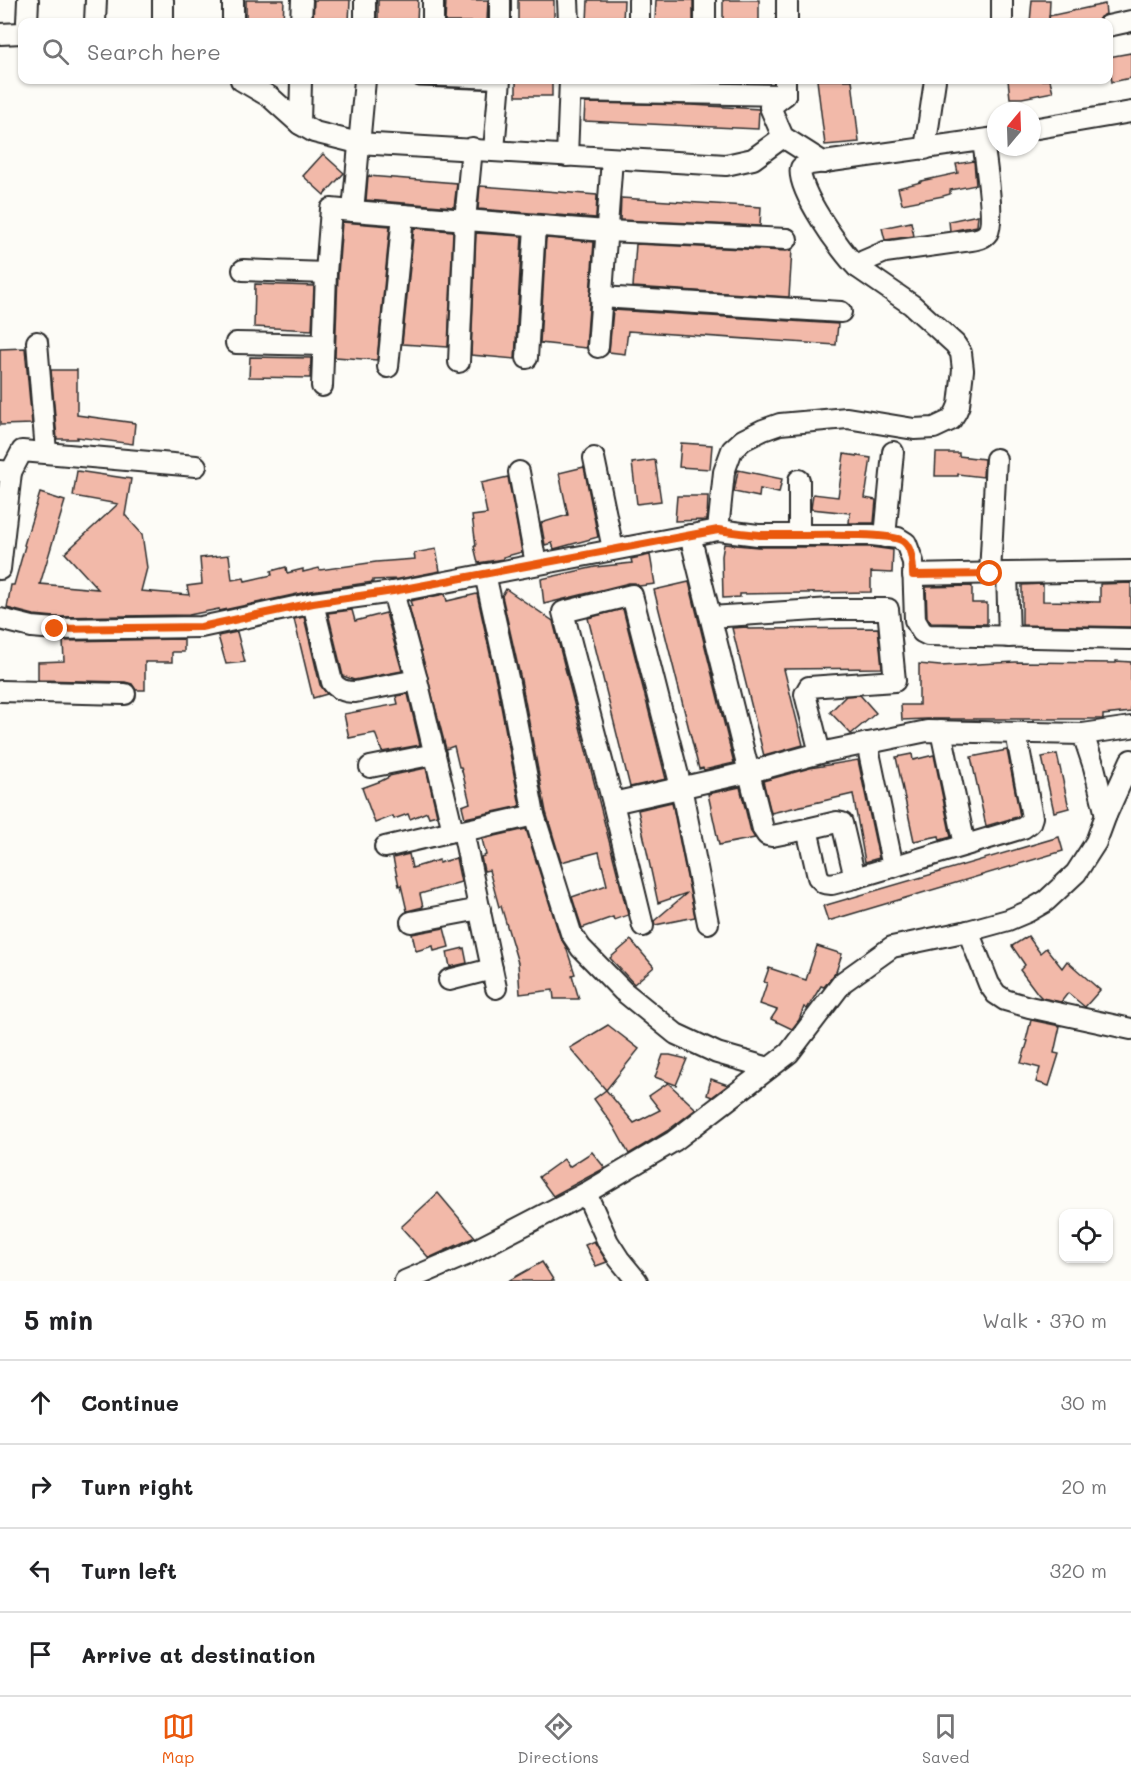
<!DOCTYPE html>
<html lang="en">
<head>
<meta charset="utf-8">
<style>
	body { margin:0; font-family:Mali,sans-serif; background:#f6f6f6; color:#202124 }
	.controls { position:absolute; right:18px; bottom:18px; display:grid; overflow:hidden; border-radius:12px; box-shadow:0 2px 4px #0004 }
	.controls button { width:54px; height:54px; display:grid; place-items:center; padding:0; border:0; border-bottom:2px solid #e0e0e0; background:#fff; color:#202124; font:30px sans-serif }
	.compass { position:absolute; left:987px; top:102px; width:54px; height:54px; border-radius:50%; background:#fff; box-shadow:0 2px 4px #0004; rotate:19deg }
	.stop { position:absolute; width:18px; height:18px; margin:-14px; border:4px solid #ea580c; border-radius:50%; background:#fff }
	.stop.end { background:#ea580c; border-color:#fff; box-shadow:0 2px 6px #0008 }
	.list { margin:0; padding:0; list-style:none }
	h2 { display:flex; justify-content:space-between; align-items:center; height:78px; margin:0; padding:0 24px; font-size:26px }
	h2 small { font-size:20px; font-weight:400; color:#757577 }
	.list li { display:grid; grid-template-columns:39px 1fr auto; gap:18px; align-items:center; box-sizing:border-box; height:84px; padding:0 24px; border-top:2px solid #e0e0e0 }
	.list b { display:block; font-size:22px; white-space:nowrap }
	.list em { font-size:20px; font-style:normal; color:#757577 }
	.icon { flex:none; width:33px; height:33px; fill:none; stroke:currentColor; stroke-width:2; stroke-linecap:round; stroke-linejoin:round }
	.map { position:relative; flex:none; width:1131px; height:1281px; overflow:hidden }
	.search { position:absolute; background:#fff; box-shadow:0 2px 4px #0004; left:18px; right:18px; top:18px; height:66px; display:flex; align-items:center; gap:15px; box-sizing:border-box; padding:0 21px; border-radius:12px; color:#757577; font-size:22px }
	.sheet { height:414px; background:#fff }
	nav { display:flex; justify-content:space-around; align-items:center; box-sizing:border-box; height:84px; border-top:2px solid #e0e0e0; background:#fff; font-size:16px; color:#757577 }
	nav a { display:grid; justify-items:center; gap:3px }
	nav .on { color:#ea580c }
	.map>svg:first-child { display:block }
	.building { fill:#f2b9a9; stroke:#2b2b2b; stroke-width:1.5 }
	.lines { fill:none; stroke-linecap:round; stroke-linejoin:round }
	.lane-casing { stroke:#2b2b2b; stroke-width:15 }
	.street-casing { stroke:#2b2b2b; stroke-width:24 }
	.lane { stroke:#fdfcf7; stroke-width:10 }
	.street { stroke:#fdfcf7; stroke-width:20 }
	.route { stroke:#ea580c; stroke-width:8 }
</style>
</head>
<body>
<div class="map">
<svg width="1131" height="1281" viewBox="0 0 1131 1281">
	<rect width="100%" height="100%" fill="#fdfcf7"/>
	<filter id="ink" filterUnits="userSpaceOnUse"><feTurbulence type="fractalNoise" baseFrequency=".0167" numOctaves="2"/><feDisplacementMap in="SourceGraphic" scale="12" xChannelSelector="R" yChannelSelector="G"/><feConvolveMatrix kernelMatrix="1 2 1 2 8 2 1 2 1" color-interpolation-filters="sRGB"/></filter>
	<g filter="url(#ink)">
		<g class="building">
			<path d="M246 0H284L283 22H246Z"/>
			<path d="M314 0H350L349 22H313Z"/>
			<path d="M378 0H418L417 22H378Z"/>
			<path d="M446 0H488L487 22H445Z"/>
			<rect x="518" y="0" width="36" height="22"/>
			<path d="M588 0H624L623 22H587Z"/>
			<path d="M656 0H693V22H655Z"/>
			<rect x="723" y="0" width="36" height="22"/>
			<path d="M1032 0H1050L1049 22H1030Z"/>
			<path d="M1105 4 1106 14 1100 17 1097 22H1050L1049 16Z"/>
			<path d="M1131 53V78L1112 82 1108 57Z"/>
			<rect x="516" y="80" width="36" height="16"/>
			<path d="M817 80H852L859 142 825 145Z"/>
			<path d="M1008 80H1050L1053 92 1022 98H1010Z"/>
			<path d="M585 103 692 105 759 109 758 129 584 121Z"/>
			<path d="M323 154 344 173 324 195 303 176Z"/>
			<path d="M974 161 976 185 950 190V194L943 196 902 204 898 188 921 182V181L958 173 956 164Z"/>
			<path d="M368 176 457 183 454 207 366 200Z"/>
			<path d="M480 186 597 195 596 218 478 209Z"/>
			<path d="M621 198 761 207 760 226 620 220Z"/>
			<path d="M978 215 977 226 950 231 949 221Z"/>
			<path d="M342 222 390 226 377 360 335 357 338 274Z"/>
			<path d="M911 222 914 236 885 240 882 228Z"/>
			<path d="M414 228 453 231 448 347 402 344Z"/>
			<path d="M476 233 522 236 515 359 471 355Z"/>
			<path d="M546 238 594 242 586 348 540 343Z"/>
			<path d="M636 244 786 251 792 250 789 297 633 287Z"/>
			<path d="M255 284 314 286 312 330 254 327Z"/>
			<path d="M613 310 838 324 836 345 628 331 625 354 609 352Z"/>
			<path d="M25 348 32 424 0 425V349Z"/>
			<path d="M250 357 311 358 310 378 249 377Z"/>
			<path d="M51 370H77V415L135 423 133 444 77 437V439H57Z"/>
			<path d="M681 443 712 445 710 469 679 467Z"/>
			<path d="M936 453H959V456L984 459 983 477 958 474V476H935Z"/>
			<path d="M844 454 871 458 865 498 876 500 874 523H849L850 513 811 509 813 494 838 497Z"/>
			<path d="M655 460 661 501 637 504 632 463Z"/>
			<path d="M584 467 598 537 554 549 552 543 545 545 541 523 568 515 559 473Z"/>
			<path d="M738 470 782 479 779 493 760 489 759 497 734 492Z"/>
			<path d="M77 471 131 479 125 515 142 534 147 568 141 591 189 595 187 586 202 584 200 558 229 555 232 580 244 578 245 581 272 575 271 571 286 567 287 573 303 569V572L319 568 320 570 376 562 415 559 414 553 436 549 440 571 399 579 373 580V582L311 591 219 611V609L189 615 55 617 34 615 7 608 11 585H14L25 546 24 545 40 493 65 501 40 584 98 589 65 553 118 504 73 496Z"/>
			<path d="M508 477 522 552 503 557V559L478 563 474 546H476L472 516 487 514 481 483Z"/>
			<path d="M677 496H708L707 520 675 521Z"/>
			<path d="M724 544 758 547H871L893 550 892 573 871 572V592L740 594V597L723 598 722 556Z"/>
			<path d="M650 555 655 584 639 586 635 583H629L544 604 541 579 595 567 632 563 631 559Z"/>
			<path d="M689 582 734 763 704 770 703 768 699 769 654 590Z"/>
			<path d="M1131 583V627L1022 625V585L1043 584V601L1100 602V584Z"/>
			<path d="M972 586V603H987V624L931 623 927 617 926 587Z"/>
			<path d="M506 589 553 621 628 915 614 920 613 917 582 928 572 897 607 885 599 852 561 862 546 812 521 680 502 596Z"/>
			<path d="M445 594 447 601 477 594 497 685 520 806 465 818 462 806 470 803 461 767H459L454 746 446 749 409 606H412L410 601Z"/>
			<path d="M623 609 666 779 630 787 588 618Z"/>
			<path d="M352 610 355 621 386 613 402 671 354 680 343 676 328 613Z"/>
			<path d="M304 617 320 685 327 694 313 698 294 619Z"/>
			<path d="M747 627 748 629 878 628 882 668 784 669 803 745 764 756 732 628Z"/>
			<path d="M237 632 245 662 226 664 218 636Z"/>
			<path d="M184 639V652H172V662H145V690H136L132 684 125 682 38 680V662L64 661 63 641Z"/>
			<path d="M1116 661 1131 662V712L1103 715V719H927L902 720 901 705H919V664L940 666 1016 662 1116 663Z"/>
			<path d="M408 694 420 745 382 752 375 733 349 738 344 714 398 704 396 696Z"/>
			<path d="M860 695 876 713 851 734 830 712 846 696Z"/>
			<path d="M1007 750 1020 816 986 826 971 757Z"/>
			<path d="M912 754 913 760 934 755 951 837 940 840 939 836 914 841 896 757Z"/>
			<path d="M1057 754 1069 808 1054 812 1042 757Z"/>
			<path d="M858 760 879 858 865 862 853 794 771 813 763 781 810 768Z"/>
			<path d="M426 768 437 815 429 817 427 812 410 819 408 814 394 819 393 816 375 823 362 788 381 781 389 777V776Z"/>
			<path d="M740 787 751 832 755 838 719 845 708 794Z"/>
			<path d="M672 802 695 917 655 925 654 921 687 893 658 903 638 810Z"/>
			<path d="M526 829 560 937 566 947 575 974 572 975 579 999H554L553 990 520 994 518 963 501 906 499 907 489 870 484 871 481 857 486 855 482 839Z"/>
			<path d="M1059 837 1063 851 828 921 823 906Z"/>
			<path d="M409 854 412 868 439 860V863L456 858 461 882 420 894 423 907 407 911 401 885 399 886 393 858Z"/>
			<path d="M444 928 449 947 434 951 433 946 416 951 412 934Z"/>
			<path d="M1028 936 1040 953 1046 948 1062 968 1067 961 1100 990 1085 1007 1068 993 1061 1002 1042 998 1038 994 1020 970 1025 965 1012 946Z"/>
			<path d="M631 940 654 967 634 984 610 958Z"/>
			<path d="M817 946 842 954 836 972 824 987 821 986 807 1009 804 1007 799 1020 792 1029 771 1019 777 1010 760 1004 767 983 764 982 769 968 806 980Z"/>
			<path d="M464 948 467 963 450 967 447 952Z"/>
			<path d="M1031 1020 1060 1026 1054 1053 1059 1054 1049 1086 1036 1082 1040 1068 1021 1063 1028 1041 1026 1040Z"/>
			<path d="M608 1025 639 1049 606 1090 570 1048Z"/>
			<path d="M663 1055H670L687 1059 676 1085 655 1077Z"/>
			<path d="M711 1079 728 1085 712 1097 707 1095Z"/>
			<path d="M668 1083 696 1109 667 1131 629 1154 614 1127 594 1099 606 1090 634 1123 660 1110 649 1096Z"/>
			<path d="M592 1152 605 1168 553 1196 539 1177 564 1159 569 1167Z"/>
			<path d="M438 1193 475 1237 429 1258 401 1227Z"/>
			<path d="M594 1241 607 1262 596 1266 585 1245Z"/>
			<path d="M542 1262 554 1281H508Z"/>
		</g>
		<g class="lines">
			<defs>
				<path id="lane" d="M419 80 500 83"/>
				<g id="street">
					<path d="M500 0V22"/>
					<path d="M568 0 569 22"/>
					<path d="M639 0V22"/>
					<path d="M27 22 28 0"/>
					<path d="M95 22 96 0"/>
					<path d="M163 22V0"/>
					<path d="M233 22V0"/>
					<path d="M301 22 302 0"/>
					<path d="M365 22V0"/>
					<path d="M433 22V0"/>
					<path d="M705 22V0"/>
					<path d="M787 22V0"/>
					<path d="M1002 22V0"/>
					<path d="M1108 26 1131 21"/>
					<path d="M0 34 22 33"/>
					<path d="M241 80 270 97 300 124 314 132 358 143 726 165 753 159 783 137"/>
					<path d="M785 80V95L770 107 783 137 824 163"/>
					<path d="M571 91 785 95"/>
					<path d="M300 124 301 80"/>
					<path d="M1032 129 1131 112"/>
					<path d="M925 149 935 80"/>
					<path d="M494 150 500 80"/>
					<path d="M567 156 570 80"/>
					<path d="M353 211 606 231 787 239"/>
					<path d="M857 267 864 261 885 252 971 240C978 239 984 238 988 232 995 221 985 156 983 141"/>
					<path d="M243 270 326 273"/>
					<path d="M601 297 841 312"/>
					<path d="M37 342 46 452"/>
					<path d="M236 343 324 345"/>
					<path d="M598 347 612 159"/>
					<path d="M527 358 535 226"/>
					<path d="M459 362 465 220 472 148"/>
					<path d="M388 367 403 215"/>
					<path d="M322 386 326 273 331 209 353 211 365 80"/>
					<path d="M594 458 613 549"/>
					<path d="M0 471 11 472 0 569"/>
					<path d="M11 472 22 451 196 466"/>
					<path d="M519 472 536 564"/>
					<path d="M718 530 724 472 732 450 743 440 763 430 780 424 847 418 914 429 934 428 951 420 956 412 959 405 963 370 961 353 955 344 912 305 857 267C842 253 795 187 801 168L810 164 996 138"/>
					<path d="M690 535 763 829 767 835 772 836 807 829 818 877 824 883 832 884 855 878 1023 828 1030 823 1032 817 1016 733"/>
					<path d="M799 535V480"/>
					<path d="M885 537 893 452"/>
					<path d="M1007 573 1131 571"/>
					<path d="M990 574 996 459"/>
					<path d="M913 575 1007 573 1009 637"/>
					<path d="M393 592 417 680 453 831H463L534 815 509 683 485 574"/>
					<path d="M313 603 332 682C338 690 345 692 355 692L417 680"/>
					<path d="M711 617 831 609H888L895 681 809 687 805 694 820 753"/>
					<path d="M0 619 32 627 55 629 201 627 313 603 393 592 718 530 758 535H872L898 538 906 543 913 562 915 620 922 632 928 635 1131 639"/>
					<path d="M0 691 125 694"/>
					<path d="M941 731 965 845"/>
					<path d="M1083 734 1131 727"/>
					<path d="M867 743 893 867"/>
					<path d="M370 767 435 754"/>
					<path d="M613 803 750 772 820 753 927 731 1083 734 1094 767 1106 815"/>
					<path d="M534 815 571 933 581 948 623 991 676 1034 717 1053 769 1068"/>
					<path d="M807 829 837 822 842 823 855 878"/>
					<path d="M463 831 496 988"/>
					<path d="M385 847 453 831"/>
					<path d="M411 922 480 909"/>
					<path d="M643 926 613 803 563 612 632 595 681 787 708 923"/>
					<path d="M968 931 989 984 996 994 1005 1000 1029 1007 1131 1029"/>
					<path d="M449 980 492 969"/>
					<path d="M586 1193 608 1242 619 1259 637 1281"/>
					<path d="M405 1281 466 1255 586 1193 674 1141 789 1053 843 982 892 947 968 931 1008 920 1027 912 1046 901 1076 873 1096 842 1106 815 1131 760"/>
				</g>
			</defs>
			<use href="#lane" class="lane-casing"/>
			<use href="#street" class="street-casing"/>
			<use href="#lane" class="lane"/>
			<use href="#street" class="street"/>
		</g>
	</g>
	<g class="lines" filter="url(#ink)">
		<path class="route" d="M55 629 201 627 313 603 393 591 718 530C732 532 746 534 760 535 784 536 889 531 903 541 912 547 913 565 913 575L990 574"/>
	</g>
</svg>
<div class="controls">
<button><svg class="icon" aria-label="locate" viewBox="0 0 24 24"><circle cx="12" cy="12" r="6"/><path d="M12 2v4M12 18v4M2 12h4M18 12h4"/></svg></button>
</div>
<svg class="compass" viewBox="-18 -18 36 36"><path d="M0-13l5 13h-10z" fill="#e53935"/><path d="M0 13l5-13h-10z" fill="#757577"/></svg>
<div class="stop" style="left:990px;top:574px"></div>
<div class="stop end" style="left:55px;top:629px"></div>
<div class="search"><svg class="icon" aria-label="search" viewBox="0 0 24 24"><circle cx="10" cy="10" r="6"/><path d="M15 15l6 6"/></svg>Search here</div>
</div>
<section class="sheet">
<h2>5 min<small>Walk · 370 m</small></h2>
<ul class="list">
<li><svg class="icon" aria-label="ahead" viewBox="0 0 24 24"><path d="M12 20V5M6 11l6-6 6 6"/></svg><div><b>Continue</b></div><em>30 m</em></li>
<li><svg class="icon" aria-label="right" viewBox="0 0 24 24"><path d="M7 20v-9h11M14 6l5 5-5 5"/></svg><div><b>Turn right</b></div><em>20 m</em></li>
<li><svg class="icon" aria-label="left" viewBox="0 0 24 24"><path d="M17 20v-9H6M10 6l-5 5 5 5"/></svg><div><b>Turn left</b></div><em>320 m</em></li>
<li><svg class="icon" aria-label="arrive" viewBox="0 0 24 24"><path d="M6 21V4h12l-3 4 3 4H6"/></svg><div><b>Arrive at destination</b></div></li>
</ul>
</section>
<nav>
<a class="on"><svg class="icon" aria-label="map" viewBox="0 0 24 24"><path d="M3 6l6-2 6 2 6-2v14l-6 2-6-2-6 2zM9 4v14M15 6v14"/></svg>Map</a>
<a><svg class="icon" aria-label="directions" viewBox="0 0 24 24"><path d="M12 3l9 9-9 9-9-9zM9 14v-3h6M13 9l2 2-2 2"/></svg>Directions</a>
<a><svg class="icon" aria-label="saved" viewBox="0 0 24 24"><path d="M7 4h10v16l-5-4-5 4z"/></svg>Saved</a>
</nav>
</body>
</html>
